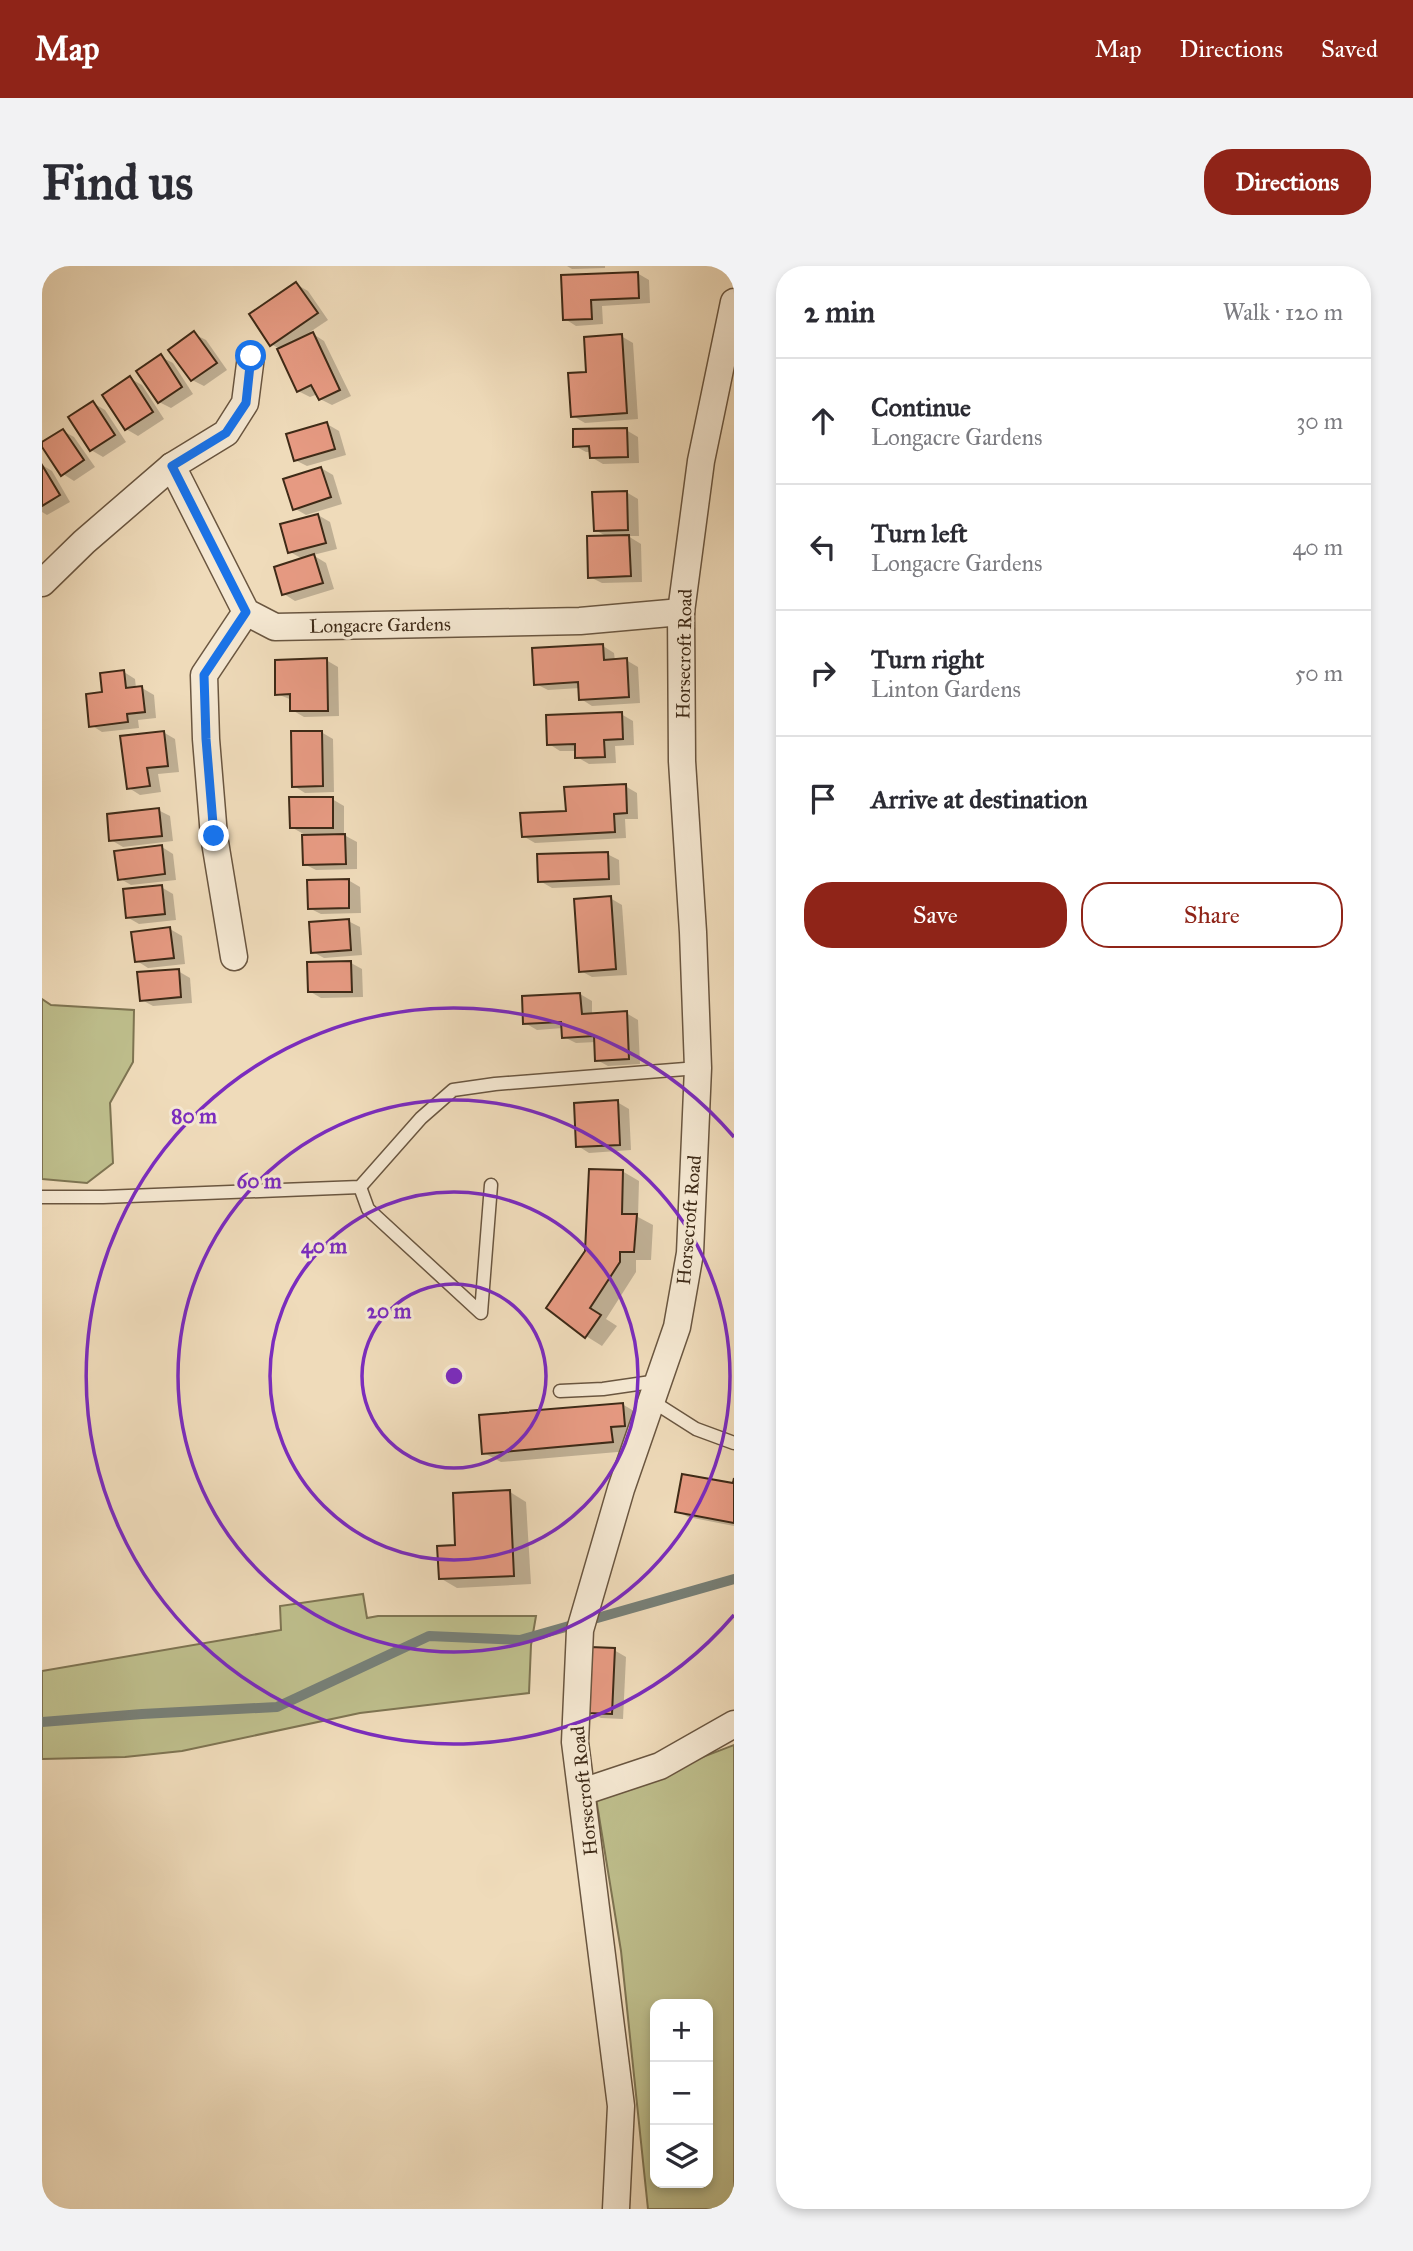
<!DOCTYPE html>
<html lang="en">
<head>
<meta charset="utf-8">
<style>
	body { margin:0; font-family:"IM FELL Great Primer",serif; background:#f2f2f3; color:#2b2b33 }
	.controls { position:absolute; right:21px; bottom:21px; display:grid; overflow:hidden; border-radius:14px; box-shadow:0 4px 10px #0003 }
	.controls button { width:63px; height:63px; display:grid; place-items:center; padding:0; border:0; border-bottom:2px solid #e1e1e2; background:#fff; color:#2b2b33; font:35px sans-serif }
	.stop { position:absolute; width:21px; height:21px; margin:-16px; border:5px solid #1a73e8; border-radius:50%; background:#fff }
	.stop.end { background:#1a73e8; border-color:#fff; box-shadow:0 2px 7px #0008 }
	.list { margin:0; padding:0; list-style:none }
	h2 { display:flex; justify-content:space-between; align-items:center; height:91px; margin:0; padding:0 28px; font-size:30px }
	h2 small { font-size:23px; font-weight:400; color:#7c7c81 }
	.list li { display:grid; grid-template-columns:46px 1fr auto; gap:21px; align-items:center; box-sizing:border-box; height:126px; padding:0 28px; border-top:2px solid #e1e1e2 }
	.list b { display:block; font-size:26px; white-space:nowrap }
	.list p { margin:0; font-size:23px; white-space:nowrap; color:#7c7c81 }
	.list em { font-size:23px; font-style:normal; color:#7c7c81 }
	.actions { display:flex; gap:14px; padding:21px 28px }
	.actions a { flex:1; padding:16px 0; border:2px solid #8f2418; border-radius:28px; text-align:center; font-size:24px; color:#8f2418 }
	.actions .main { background:#8f2418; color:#fff }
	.icon { flex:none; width:38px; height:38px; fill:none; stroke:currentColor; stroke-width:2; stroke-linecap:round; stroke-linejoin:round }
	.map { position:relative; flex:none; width:692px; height:1943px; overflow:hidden; border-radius:28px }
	header { display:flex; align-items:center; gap:42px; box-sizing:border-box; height:98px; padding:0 35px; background:#8f2418; color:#fff }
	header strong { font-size:33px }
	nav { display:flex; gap:38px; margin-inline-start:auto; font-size:24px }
	.intro { display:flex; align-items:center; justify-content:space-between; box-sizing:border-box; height:168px; padding:0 42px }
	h1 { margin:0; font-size:49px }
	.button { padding:18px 32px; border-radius:28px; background:#8f2418; color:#fff; font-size:24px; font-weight:700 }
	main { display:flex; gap:42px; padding:0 42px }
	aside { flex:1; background:#fff; border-radius:28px; box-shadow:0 4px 10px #0003 }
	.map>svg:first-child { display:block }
	.green { fill:#bebe8c; stroke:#7e7452; stroke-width:2; fill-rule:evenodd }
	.shadow { fill:#0003 }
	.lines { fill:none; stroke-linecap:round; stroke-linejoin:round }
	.stream { stroke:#778078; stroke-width:10 }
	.building { fill:#e69a82; stroke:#3e2a17; stroke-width:2 }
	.service-casing { stroke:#6a5640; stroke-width:15 }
	.minor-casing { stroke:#6a5640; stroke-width:29 }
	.service { stroke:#f5e8d2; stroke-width:12 }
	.minor { stroke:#f5e8d2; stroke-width:26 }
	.route { stroke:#1a73e8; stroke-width:9 }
	.ring { fill:none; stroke:#7b2cbf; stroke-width:3.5 }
	.labels { text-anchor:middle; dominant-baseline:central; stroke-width:6; stroke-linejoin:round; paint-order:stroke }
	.street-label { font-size:19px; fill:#3e2a17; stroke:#f5e8d2 }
	.centre { fill:#7b2cbf; stroke:#f5e8d2; stroke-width:3.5 }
	.ring-label { font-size:21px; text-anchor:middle; font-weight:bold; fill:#7b2cbf; stroke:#f5e8d2; stroke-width:6; stroke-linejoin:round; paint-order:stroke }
</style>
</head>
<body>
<header>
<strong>Map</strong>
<nav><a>Map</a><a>Directions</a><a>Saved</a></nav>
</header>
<div class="intro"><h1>Find us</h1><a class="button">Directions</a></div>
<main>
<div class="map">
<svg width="692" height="1943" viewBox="0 0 692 1943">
	<rect width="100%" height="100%" fill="#efdbba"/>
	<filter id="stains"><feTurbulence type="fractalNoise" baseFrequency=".00286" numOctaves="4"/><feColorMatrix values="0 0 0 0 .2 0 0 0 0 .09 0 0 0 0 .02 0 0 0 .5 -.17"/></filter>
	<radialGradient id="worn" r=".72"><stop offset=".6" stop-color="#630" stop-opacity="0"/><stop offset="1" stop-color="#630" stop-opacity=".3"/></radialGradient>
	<g class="green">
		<path d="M0 733 9 739 92 744 91 796 68 837 71 897 45 917 0 913Z"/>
		<path d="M321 1328 325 1352 336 1350H494L489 1379 487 1427 318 1447 140 1485 83 1491 0 1493V1405L239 1364 238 1340Z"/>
		<path d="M692 1479V1943H606L579 1685 554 1532ZM613 1738H666V1917H613Z"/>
	</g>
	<g class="shadow">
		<path d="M525 0H563V2L530 3Z"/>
		<path d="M595 7 607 14 608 37 560 40 561 58 534 60 523 53 521 11Z"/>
		<path d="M254 18 266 25 286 54 268 66 282 75 309 130 290 139 278 133 276 128 268 131 256 125 236 82 229 78Z"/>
		<path d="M152 68 164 74 185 104 162 120 150 114Z"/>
		<path d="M579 70 591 77 596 153 543 157 531 150 546 108Z"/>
		<path d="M119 91 131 97 151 128 129 142 117 136Z"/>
		<path d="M89 113 100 119 122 153 96 170 84 163Z"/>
		<path d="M51 137 63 144 84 176 61 191 49 184Z"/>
		<path d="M285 158 297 165 304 189 265 200 253 194Z"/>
		<path d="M584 164 596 171 597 197 561 198 549 191V186H544L533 180Z"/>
		<path d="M21 165 32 171 53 201 32 215 21 208Z"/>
		<path d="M0 199 10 205 28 236 5 249 0 246Z"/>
		<path d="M279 202 291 209 300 238 264 249 252 242Z"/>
		<path d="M584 226 596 233 597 270H586L599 278 600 316 560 317 548 311 566 271 553 264Z"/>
		<path d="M276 249 288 256 295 283 271 289 284 297 292 323 253 335 242 328 261 293 248 286Z"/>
		<path d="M561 380 572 387 573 395 584 394 596 401 598 437 550 440 539 433 538 422 506 424 494 418Z"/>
		<path d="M284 394 296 401 297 450 262 451 250 444V434L235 428Z"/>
		<path d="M82 406 93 413 94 422H100L112 429 114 452 96 454 97 462 60 466 49 459 61 428Z"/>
		<path d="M579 448 591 455 592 479 573 480 574 497 547 498 535 491V485H518L507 478Z"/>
		<path d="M121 466 133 473 137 506 116 508 119 526 98 529 87 522Z"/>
		<path d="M279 466 291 473 292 526 263 527 252 520Z"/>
		<path d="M583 520 595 527 596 553H583L584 572 493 577 481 570Z"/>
		<path d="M290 533 302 540V569L315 576V603L274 604 262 598 267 571 249 561Z"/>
		<path d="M116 544 128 550 131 575 81 581 69 574Z"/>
		<path d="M120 581 131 588 134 614 89 619 77 612Z"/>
		<path d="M565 588 577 594 578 619 510 622 498 615Z"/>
		<path d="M306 614 318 621 319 647 279 648 267 642Z"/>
		<path d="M119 621 131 628 134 654 97 658 85 651Z"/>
		<path d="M568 632 580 639 585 709 550 711 539 705Z"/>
		<path d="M306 655 318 661 320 689 282 692 271 686Z"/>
		<path d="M128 663 140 670 143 698 106 702 95 695Z"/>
		<path d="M309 697 320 703 321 731 279 732 267 725Z"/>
		<path d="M136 705 148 712 150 737 111 740 100 734Z"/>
		<path d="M538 728 550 735V749L584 747 596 754 598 798 566 800 555 794 554 776 534 777 522 771 521 762 495 764 483 757Z"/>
		<path d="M575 836 587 843 589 884 547 887 536 880Z"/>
		<path d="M580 905 597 915 596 951 611 959 609 994H594V1006L564 1053 575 1060 560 1080 544 1070 545 985Z"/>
		<path d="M580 1138 597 1148 587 1185 459 1196 442 1187Z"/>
		<path d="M692 1219V1260L646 1251 635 1245Z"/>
		<path d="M468 1226 484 1236 489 1318 415 1322 398 1312 415 1281Z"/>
		<path d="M572 1384 584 1391 581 1453 559 1452 547 1446Z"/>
	</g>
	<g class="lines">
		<path class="stream" d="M0 1456 100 1448 235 1441 387 1370 478 1374 692 1313"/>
	</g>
	<g class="building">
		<path d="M596 6 597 32 549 34 550 53 521 54 519 9Z"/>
		<path d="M254 16 276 47 228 80 207 48Z"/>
		<path d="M152 65 175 97 149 115 126 84Z"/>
		<path d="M271 66 298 124 277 134 269 119 255 126 235 83Z"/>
		<path d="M580 68 585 147 529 151 526 107 544 106 542 71Z"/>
		<path d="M119 88 140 121 116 137 94 105Z"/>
		<path d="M88 110 111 146 83 164 60 129Z"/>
		<path d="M51 135 73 169 48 185 26 151Z"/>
		<path d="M285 156 293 183 252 195 244 168Z"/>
		<path d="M585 162 586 191 548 192 547 180 531 181V163Z"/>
		<path d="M21 163 42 194 19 210 0 181V176Z"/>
		<path d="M0 199 18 229 0 240Z"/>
		<path d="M279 201 289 231 251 244 241 213Z"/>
		<path d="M585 225 586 264 552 265 550 226Z"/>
		<path d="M276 248 284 277 246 287 238 258Z"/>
		<path d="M587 269 589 310 546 312 545 270Z"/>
		<path d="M272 288 281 317 240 329 232 301Z"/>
		<path d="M561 378 562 394 585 392 587 431 537 434 536 416 492 419 490 382Z"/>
		<path d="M285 392 286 445H248V428L233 429V394Z"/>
		<path d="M82 404 84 422 100 420 103 446 85 448 86 456 47 461 44 428 60 426 58 407Z"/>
		<path d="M580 446 581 473 562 474 563 491 533 492V478L505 479 504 449Z"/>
		<path d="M122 465 126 500 105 502 108 520 85 523 78 470Z"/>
		<path d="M249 465H280L281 520 250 521Z"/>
		<path d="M584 518 585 547 572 548 573 566 480 571 478 547 524 545 522 521Z"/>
		<path d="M247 531H291V562H248Z"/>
		<path d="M117 542 120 570 67 575 65 548Z"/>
		<path d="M303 568 304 598 261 599 260 569Z"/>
		<path d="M120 579 123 608 76 614 72 585Z"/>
		<path d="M566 586 567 613 496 616 495 588Z"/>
		<path d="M307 613V642L266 643 265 614Z"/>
		<path d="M120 619 123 648 84 652 81 623Z"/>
		<path d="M569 630 574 703 537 706 532 633Z"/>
		<path d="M307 653 309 684 269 687 267 656Z"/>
		<path d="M128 661 132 692 93 696 89 666Z"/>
		<path d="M309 695 310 726H266L265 696Z"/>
		<path d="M137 703 139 731 98 735 95 706Z"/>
		<path d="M538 727 540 748 585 745 587 793 553 795 552 770 520 772 519 756 481 758 480 730Z"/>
		<path d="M576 834 578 879 534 881 532 837Z"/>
		<path d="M547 903 581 904 580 948H595L592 986H578V996L548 1042 559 1049 543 1072 504 1042 543 985Z"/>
		<path d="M581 1137 583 1160 569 1161 571 1176 440 1188 437 1149Z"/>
		<path d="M640 1208 691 1217 692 1212V1257L633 1246Z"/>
		<path d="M468 1224 472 1310 397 1313 395 1280 413 1279 411 1227Z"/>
		<path d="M548 1381 573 1382 570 1448 545 1447Z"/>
	</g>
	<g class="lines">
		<defs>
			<g id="service">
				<path d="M318 921 326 943 439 1047 449 919"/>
				<path d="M0 931H61L318 921 379 852 411 824 453 818 656 802"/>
				<path d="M518 1125 561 1123 616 1115"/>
				<path d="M610 1135 654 1163 692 1177"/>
			</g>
			<g id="minor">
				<path d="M130 200 204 346 233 361 538 355 639 346"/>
				<path d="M0 317 42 276 130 200 184 167 203 137 209 90"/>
				<path d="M192 691 172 570 164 473 162 409 204 346"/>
				<path d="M540 1526 618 1500 692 1458"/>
				<path d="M574 1943 579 1840 533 1476 538 1364 579 1223 635 1061 648 987 656 802 651 666 640 495 639 346 659 195 692 36"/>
			</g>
		</defs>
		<use href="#service" class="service-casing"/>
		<use href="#minor" class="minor-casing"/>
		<use href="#service" class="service"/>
		<use href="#minor" class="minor"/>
	</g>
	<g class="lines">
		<path class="route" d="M172 570 164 473 162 409 204 346 130 200 184 167 204 137 209 90"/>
	</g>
	<g class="ring">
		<circle cx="412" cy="1110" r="92"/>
		<circle cx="412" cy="1110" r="184"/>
		<circle cx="412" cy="1110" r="276"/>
		<path d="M692 1349A368 368 0 1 1 692 871"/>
	</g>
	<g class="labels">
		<g class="street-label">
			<text transform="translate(338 359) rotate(-1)">Longacre Gardens</text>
			<text transform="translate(642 388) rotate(-89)">Horsecroft Road</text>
			<text transform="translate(647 954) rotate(-85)">Horsecroft Road</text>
			<text transform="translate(542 1525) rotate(-96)">Horsecroft Road</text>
		</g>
	</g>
	<circle cx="412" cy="1110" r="10" class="centre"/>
	<g class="ring-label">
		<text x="152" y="857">80 m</text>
		<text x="217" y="922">60 m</text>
		<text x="282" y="987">40 m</text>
		<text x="347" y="1052">20 m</text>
	</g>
	<rect width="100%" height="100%" filter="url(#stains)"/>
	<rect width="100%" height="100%" fill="url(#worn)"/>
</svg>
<div class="controls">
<button>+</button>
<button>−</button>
<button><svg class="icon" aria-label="layers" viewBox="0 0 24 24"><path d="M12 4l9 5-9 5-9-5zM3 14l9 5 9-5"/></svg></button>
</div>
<div class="stop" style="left:209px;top:90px"></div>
<div class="stop end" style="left:172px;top:570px"></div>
</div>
<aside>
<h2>2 min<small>Walk · 120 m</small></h2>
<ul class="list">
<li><svg class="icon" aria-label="ahead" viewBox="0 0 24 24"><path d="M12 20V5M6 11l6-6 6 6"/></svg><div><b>Continue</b><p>Longacre Gardens</p></div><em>30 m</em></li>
<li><svg class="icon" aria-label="left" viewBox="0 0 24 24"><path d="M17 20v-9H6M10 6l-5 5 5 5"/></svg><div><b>Turn left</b><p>Longacre Gardens</p></div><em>40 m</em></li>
<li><svg class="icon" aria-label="right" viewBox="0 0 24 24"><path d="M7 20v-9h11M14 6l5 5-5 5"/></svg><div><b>Turn right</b><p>Linton Gardens</p></div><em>50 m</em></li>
<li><svg class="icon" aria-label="arrive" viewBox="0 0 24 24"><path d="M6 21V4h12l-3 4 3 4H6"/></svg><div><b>Arrive at destination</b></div></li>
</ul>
<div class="actions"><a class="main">Save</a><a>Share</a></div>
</aside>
</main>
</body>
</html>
